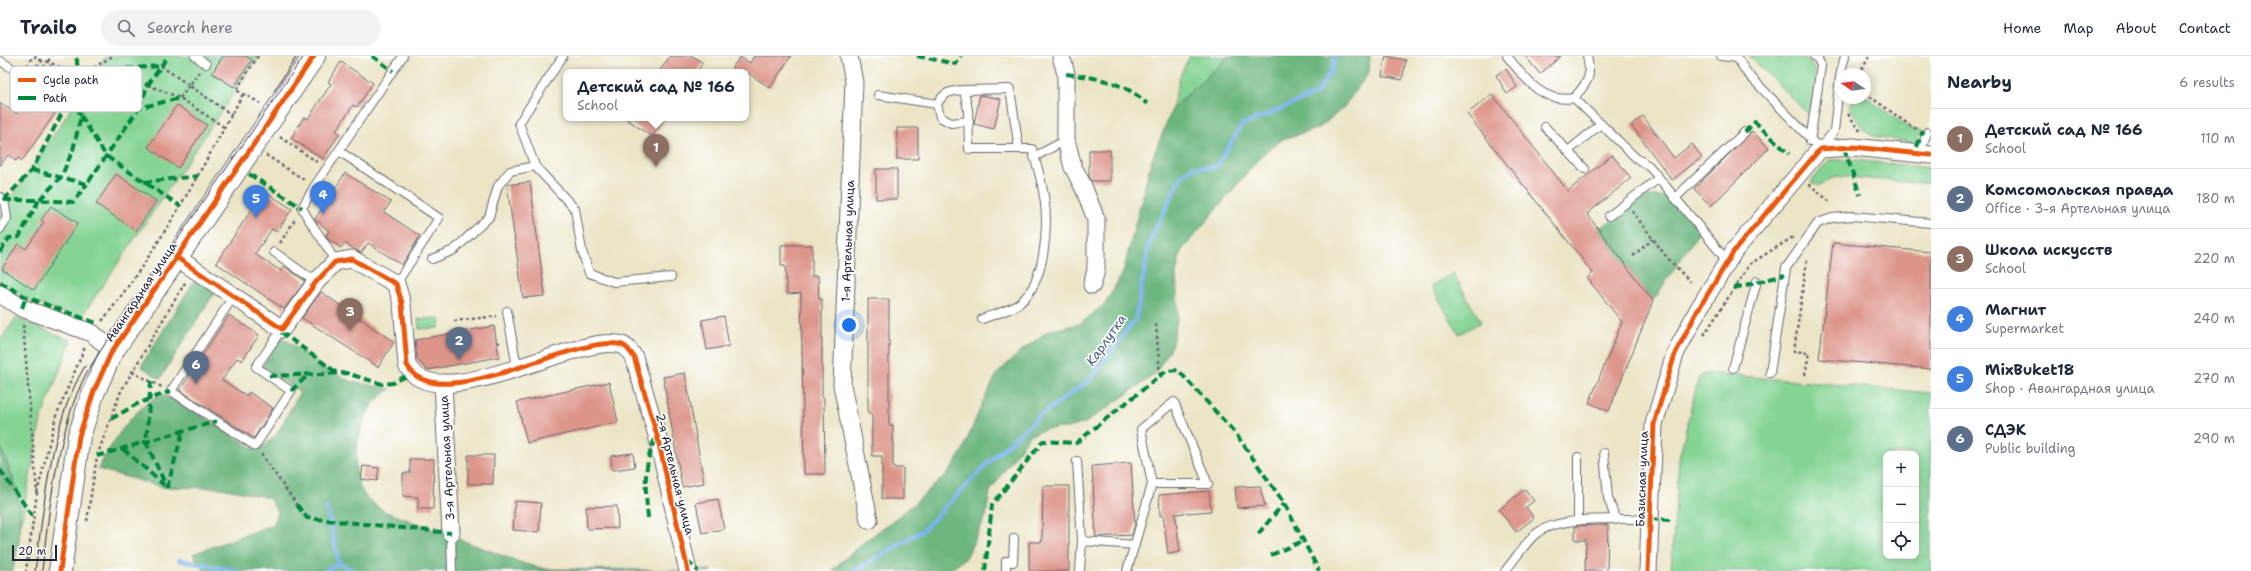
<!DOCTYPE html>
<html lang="en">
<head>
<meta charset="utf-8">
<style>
	body { margin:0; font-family:"Shantell Sans",sans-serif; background:#f2f2f3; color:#1f2937 }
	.controls { position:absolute; right:12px; bottom:12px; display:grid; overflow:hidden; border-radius:8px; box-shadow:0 2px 10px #0003 }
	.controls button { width:36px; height:36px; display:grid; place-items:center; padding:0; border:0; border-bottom:1px solid #e0e1e3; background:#fff; color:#1f2937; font:20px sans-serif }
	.compass { position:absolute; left:1835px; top:12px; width:36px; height:36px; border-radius:50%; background:#fff; box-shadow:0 2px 10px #0003; rotate:283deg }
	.scale { position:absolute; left:12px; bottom:10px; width:45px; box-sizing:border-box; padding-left:4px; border:2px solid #22223b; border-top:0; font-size:11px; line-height:14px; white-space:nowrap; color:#22223b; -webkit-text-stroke:3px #fff; paint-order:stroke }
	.you { position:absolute; left:849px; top:269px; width:14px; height:14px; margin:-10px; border:3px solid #fff; border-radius:50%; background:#1a73e8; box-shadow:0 0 0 6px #1a73e833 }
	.badge { display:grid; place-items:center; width:26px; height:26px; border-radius:50%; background:#b5179e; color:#fff; font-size:13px; font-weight:700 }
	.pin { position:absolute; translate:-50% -33px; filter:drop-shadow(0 1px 2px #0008) }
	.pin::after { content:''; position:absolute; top:21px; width:14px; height:12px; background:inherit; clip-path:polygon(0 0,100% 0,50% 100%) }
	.popup { position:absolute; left:563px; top:13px; width:186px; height:52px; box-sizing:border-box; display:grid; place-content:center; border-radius:8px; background:#fff; filter:drop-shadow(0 1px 3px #0005); font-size:13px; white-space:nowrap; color:#747a83 }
	.popup b { font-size:15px; color:#1f2937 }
	.popup::after { content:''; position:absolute; left:50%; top:100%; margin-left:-8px; border:8px solid transparent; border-top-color:#fff }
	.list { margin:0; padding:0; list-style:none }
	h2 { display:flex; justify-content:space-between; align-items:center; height:52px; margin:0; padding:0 16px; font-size:17px }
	h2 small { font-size:13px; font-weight:400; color:#747a83 }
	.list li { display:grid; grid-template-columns:26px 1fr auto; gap:12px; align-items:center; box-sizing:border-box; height:60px; padding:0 16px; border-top:1px solid #e0e1e3 }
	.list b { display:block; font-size:15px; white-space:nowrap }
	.list p { margin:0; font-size:13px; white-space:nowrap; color:#747a83 }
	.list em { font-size:13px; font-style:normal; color:#747a83 }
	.icon { flex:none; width:22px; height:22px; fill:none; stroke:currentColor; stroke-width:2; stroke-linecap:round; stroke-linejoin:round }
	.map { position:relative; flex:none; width:1931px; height:515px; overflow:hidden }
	header { display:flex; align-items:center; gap:24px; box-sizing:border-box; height:56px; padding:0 20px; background:#fff; border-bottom:1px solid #e0e1e3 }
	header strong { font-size:19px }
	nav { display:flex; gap:22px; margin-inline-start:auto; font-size:14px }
	.search { width:280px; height:36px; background:#f2f2f3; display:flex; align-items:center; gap:10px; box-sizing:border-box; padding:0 14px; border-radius:22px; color:#747a83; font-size:15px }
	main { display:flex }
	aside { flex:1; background:#fff }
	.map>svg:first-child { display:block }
	.green { fill:#85d494; stroke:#547b68; fill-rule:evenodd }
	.forest { fill:#6cb67e; stroke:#476c5c }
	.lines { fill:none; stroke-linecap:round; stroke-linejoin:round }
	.stream { stroke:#7cb3eb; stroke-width:4.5 }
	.building { fill:#dd958a }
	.lane-casing { stroke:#68666c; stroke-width:10 }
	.street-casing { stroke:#68666c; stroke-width:19 }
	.secondary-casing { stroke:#68666c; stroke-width:24 }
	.path { stroke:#68666c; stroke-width:2.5; stroke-dasharray:3 3; stroke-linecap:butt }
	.lane { stroke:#fff; stroke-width:8 }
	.street { stroke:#fff; stroke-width:17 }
	.secondary { stroke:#fff; stroke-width:22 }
	.tram { stroke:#22223b; stroke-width:1 }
	.quiet { stroke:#00873e; stroke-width:4; stroke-dasharray:8 4; stroke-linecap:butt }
	.cycleway-casing { stroke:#fff; stroke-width:8 }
	.cycleway { stroke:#e8590c; stroke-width:5 }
	.labels { text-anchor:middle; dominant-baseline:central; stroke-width:3.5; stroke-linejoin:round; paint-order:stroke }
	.street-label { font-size:12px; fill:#22223b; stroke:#fff }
	.water-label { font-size:13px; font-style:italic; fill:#465c81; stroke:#fff }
	.key { fill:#fff; stroke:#bdbdc4; stroke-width:1 }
	.key-label { font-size:11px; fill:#22223b }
</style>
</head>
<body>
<header>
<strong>Trailo</strong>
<div class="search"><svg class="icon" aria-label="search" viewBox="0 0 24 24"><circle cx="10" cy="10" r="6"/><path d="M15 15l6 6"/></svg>Search here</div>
<nav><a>Home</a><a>Map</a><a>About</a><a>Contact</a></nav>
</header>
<main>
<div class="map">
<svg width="1931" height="515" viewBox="0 0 1931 515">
	<rect width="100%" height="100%" fill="#fff"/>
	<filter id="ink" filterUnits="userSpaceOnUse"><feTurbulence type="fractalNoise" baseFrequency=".025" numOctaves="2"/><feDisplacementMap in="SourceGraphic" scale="8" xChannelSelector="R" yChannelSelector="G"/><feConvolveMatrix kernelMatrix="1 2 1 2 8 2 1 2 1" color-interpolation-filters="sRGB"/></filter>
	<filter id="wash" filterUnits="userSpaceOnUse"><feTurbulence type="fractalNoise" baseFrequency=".012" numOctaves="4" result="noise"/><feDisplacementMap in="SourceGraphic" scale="16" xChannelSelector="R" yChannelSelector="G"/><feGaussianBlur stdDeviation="0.9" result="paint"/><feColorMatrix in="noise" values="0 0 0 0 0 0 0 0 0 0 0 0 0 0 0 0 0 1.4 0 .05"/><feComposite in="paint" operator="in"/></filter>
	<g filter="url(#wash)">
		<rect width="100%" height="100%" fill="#ebe5c6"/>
		<g class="green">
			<path d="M106 0H259L80 263 27 244 0 229V160Z"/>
			<path d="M1190 0H1229L1172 53 1181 17Z"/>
			<path d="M1749 0H1774L1781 3 1784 0C1789 0 1796 0 1800 0 1825 9 1812 42 1810 60Z"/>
			<path d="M1865 40 1910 73 1921 75 1915 87 1874 80 1862 72 1849 50 1853 42H1865Z"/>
			<path d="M1829 104H1854L1931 112V128L1835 120 1819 130 1811 126Z"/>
			<path d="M1453 217 1481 266 1459 278 1431 230Z"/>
			<path d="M16 262 71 285 41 363 20 473 19 446 13 422 0 389V285Z"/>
			<path d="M439 262V272L419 273 418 263Z"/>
			<path d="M1708 317 1931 337V515H1671L1679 403 1698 323 1702 319ZM1886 398H1916V500H1886Z"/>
		</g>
		<g class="forest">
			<path d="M1229 0H1370L1369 16 1343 52 1319 72 1283 83 1263 98 1181 195 1176 218 1178 260 1171 292 1154 319 1085 367 1067 372 1047 373 1030 379 990 435 986 460 966 502 948 515H831L862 488 912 450 950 415 963 394 982 348 997 318 1021 295 1048 275 1080 268 1105 248 1123 217 1151 106 1172 53Z"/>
			<path d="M1672 140 1700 174 1653 245 1598 173 1647 141Z"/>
			<path d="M196 222 216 234 160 323 141 310Z"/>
			<path d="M282 281 324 312 350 325 390 333C384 338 376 343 372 349 357 371 347 421 367 442 371 447 379 451 384 455L525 508 545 513 712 515H204L193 498 274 468 278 456 269 442 222 432 162 431 98 413C114 384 131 354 162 338L201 359 251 391 262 392 277 378 300 336 262 311Z"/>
			<path d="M0 389C11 416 21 443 20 472 20 486 15 501 13 515H0Z"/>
		</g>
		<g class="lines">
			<g class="stream">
				<path d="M327 452 339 507"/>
				<path d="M179 504 238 515"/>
				<path d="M325 515 339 507 354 515"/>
				<path d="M854 515 922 475 996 399 1037 362 1092 322 1136 262 1150 185 1181 121 1193 111H1216L1242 69 1316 38 1332 14 1335 0"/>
			</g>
		</g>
		<g id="blocks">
			<g class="building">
				<path d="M223 0H246L252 4 234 31 212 17Z"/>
				<path d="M670 0H693L703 7 696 16H659Z"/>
				<path d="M754 0H791L770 32 748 17 746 19V16H738L732 12 740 1 750 7Z"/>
				<path d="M1386 0 1406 4 1402 24 1382 20Z"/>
				<path d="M1525 0H1561L1540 18Z"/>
				<path d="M341 6 373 27 357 51 353 49 336 75 340 77 323 103 291 82 304 61 308 63 331 28 328 26Z"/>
				<path d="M1506 13 1517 31 1507 38 1496 19Z"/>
				<path d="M40 22 67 40 22 105 18 102 16 105 8 99 0 110V47L17 58Z"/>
				<path d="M1492 38 1568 135 1612 99 1631 122 1587 158 1653 245 1609 355 1589 347 1622 266 1587 222 1593 217 1467 58Z"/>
				<path d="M980 39 1001 43 994 73 974 68Z"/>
				<path d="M177 49 207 69 178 112 148 91Z"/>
				<path d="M1643 60 1674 102 1692 88 1702 101 1672 124 1631 69Z"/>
				<path d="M625 62H665L652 81Z"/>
				<rect x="897" y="72" width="21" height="31"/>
				<path d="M1752 75 1769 92 1711 150 1694 133Z"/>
				<path d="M1089 94H1110V125H1091L1089 120Z"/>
				<rect x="876" y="113" width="21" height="30"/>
				<path d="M345 117 391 146 384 156 420 180 402 209 368 187 361 197 344 187 341 192 328 183 326 179 329 175 315 163 326 146 317 140 325 129 334 134Z"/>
				<path d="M116 118 156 145 136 175 96 148Z"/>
				<path d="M530 126 545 240 523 242 507 129Z"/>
				<path d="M264 135 292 153 277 176 272 173 255 198 281 215 284 210 305 225 284 253 216 207Z"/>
				<path d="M51 150 78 167 34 234 2 213 18 188 26 193 44 166 41 164Z"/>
				<path d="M1833 187 1931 196V313L1819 303Z"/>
				<path d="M781 189H812V220H818L819 243H822V342H824L825 418H804L801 237 787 238 785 210H781Z"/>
				<path d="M321 236 394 286 378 311 302 262Z"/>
				<path d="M868 243H889V369H893V412H903V443H882V400H872V358H868Z"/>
				<path d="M229 259 259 279 242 305 237 302 222 324 247 340 249 336 273 352 254 382 180 334Z"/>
				<path d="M724 260 729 290 707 294 702 264Z"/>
				<path d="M494 270 499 301 427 314 417 304 415 284Z"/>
				<path d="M685 317 704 427 682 431 663 321Z"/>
				<path d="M609 326 618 366 527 387 517 346Z"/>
				<path d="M633 397 635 411 612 414 611 400Z"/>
				<path d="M468 399H494L493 428H468Z"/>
				<path d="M410 403H434L433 453H418V441L403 440V417H410Z"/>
				<path d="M1131 407 1135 469 1132 479 1096 481 1092 410Z"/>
				<path d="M363 410 379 412 377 425 361 423Z"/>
				<path d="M1043 430H1069V515H1029V486H1042Z"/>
				<path d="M1260 430 1265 450 1237 452 1235 431Z"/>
				<path d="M1525 433 1534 445 1526 451 1534 462 1516 476 1499 454Z"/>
				<path d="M1209 435 1211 455 1175 458 1180 496 1168 498 1163 459 1160 460 1159 439Z"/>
				<path d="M718 443 724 473 702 477 696 447Z"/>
				<path d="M515 445 541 447 539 476 513 474Z"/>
				<path d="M617 450 618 472 587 473 586 451Z"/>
				<path d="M1608 469 1607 515H1585L1586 484H1575V470Z"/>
			</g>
		</g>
	</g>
	<g filter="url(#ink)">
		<use href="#blocks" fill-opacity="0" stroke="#68666c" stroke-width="1"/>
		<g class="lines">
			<defs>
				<g id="lane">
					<path d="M195 0 206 8"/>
					<path d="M563 0 519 67 535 110 575 153 582 195 589 217 614 226 671 221"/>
					<path d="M1507 0C1525 22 1542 48 1574 42L1636 102 1649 110 1728 206"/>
					<path d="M1721 0 1737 2V0"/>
					<path d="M1736 0 1747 17 1820 93 1834 75 1840 20 1845 0"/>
					<path d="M0 5 29 22"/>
					<path d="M964 34 1010 33 1019 93"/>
					<path d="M878 39 937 48C944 36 950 35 964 34L968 54 969 93H1032C1036 107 1041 121 1043 135 1050 168 1046 233 1014 251 1004 256 992 259 982 263"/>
					<path d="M1574 42C1588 25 1592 23 1587 0"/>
					<path d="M937 48 940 61 951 67 969 65"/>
					<path d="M1545 71 1585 113"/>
					<path d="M1810 85 1821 10 1818 3 1814 0"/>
					<path d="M339 95 439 162 396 228"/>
					<path d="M1568 95 1601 68"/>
					<path d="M1920 98 1927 76"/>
					<path d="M1034 101 1066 84"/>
					<path d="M0 141 4 144 7 162 0 173"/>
					<path d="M1675 142 1745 76"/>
					<path d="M1609 160 1659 122"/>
					<path d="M274 196 316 226"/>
					<path d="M432 203 454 194 489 161 498 130 510 115 535 110"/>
					<path d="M335 206C326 186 312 171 302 152L314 131 403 0"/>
					<path d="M233 241 171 335 255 390 291 335 256 311 282 273"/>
					<path d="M507 255 517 311"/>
					<path d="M1733 312 1757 225"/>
					<path d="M1770 317 1786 212 1818 167 1832 162 1852 160 1931 167"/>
					<path d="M1604 397 1608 442 1616 464"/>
					<path d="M1077 405 1082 485 1080 515"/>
					<path d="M1578 464V401"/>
					<path d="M451 477 452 515"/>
					<path d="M1082 485 1135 489"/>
					<path d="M1006 515V505L1013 506 1014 482"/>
					<path d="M1127 515 1152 428 1141 373 1174 346 1208 428H1152"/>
					<path d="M1505 515C1513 506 1528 483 1537 477 1561 459 1620 464 1650 463"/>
				</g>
				<g id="street">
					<path d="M849 0 854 26 842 329 869 464"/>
					<path d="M1061 0 1066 18V84L1073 111 1083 130 1096 163V214L1092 229"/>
					<path d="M176 201 282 273 316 226 335 206 352 203 396 228 402 247 407 309C435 363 571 280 618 288 626 289 629 294 634 301L657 379 688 515"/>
					<path d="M0 238 22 252 92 277 105 288 111 297"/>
					<path d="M443 327 451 477"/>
					<path d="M1648 515 1654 368 1675 298 1698 254 1734 195 1820 93 1853 91 1931 99"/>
				</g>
				<path id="secondary" d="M60 515 79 380 94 335 111 297 314 0"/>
			</defs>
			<use href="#lane" class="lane-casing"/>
			<use href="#street" class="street-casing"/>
			<use href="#secondary" class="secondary-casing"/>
			<g class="path">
				<path d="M34 0 42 5"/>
				<path d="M258 0 236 34 260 47"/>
				<path d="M48 5 52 0"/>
				<path d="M27 10 33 0"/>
				<path d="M36 10 42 5C51 5 68 16 78 21L113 0"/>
				<path d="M37 10H54"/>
				<path d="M161 10 232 59"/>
				<path d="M1859 18 1869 0"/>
				<path d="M148 29 180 42 224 71"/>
				<path d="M1865 37 1912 71 1917 73"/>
				<path d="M180 42 199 16"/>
				<path d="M1848 58 1861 76"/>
				<path d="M280 81 317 106"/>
				<path d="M266 99 306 125"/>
				<path d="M1809 128 1830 146"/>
				<path d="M1632 155 1665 199 1690 226"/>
				<path d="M280 187 296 162"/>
				<path d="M1633 200 1653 183"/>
				<path d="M102 265C158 195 200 116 243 38"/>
				<path d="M454 265 497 260"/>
				<path d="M1156 268 1160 320"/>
				<path d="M23 269 37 437 26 515"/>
				<path d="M1704 279 1750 208 1793 181"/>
				<path d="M497 287 503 286"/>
				<path d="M132 316 162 331"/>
				<path d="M1805 319 1809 297 1794 295 1807 204"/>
				<path d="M261 398 297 449"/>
				<path d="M37 437 56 360 85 291"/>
				<path d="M87 465 97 400 121 335 186 225"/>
			</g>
			<use href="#lane" class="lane"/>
			<use href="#street" class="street"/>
			<use href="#secondary" class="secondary"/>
			<g class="tram">
				<path d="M274 35 297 0"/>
				<path d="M35 515C45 447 49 371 85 310"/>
				<path d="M42 515C49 453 58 371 87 316 93 307 99 297 105 288L304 0"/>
			</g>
			<g class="quiet">
				<path d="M372 0 393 15"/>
				<path d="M917 0 956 8 961 0"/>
				<path d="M90 15 161 10"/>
				<path d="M98 17 148 29"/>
				<path d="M1066 18C1094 21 1126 26 1147 48"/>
				<path d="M139 52 148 29 168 0"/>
				<path d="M81 60 106 100 180 150"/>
				<path d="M1745 76 1755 66 1789 98"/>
				<path d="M1917 91 1923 74"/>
				<path d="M1844 92 1860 139"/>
				<path d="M32 114 87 128 139 52 180 42"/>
				<path d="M249 118 302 152"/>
				<path d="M144 126 198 120"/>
				<path d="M4 144H39L61 121 73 94 81 60 71 40 34 14"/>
				<path d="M4 144 32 114 71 40 78 21 77 4 74 0"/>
				<path d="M0 196 9 182 19 181 39 144 73 146 87 128"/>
				<path d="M0 226 26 241 99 268"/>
				<path d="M1734 232 1785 219"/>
				<path d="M22 252 26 241"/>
				<path d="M281 276 337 317"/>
				<path d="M269 320 346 317 382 328 393 327 412 317"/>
				<path d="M151 325 146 386 167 432"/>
				<path d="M291 335 309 318"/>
				<path d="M111 363 137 348 171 335"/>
				<path d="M123 393 164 429"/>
				<path d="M97 400 217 365"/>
				<path d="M0 414 33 461"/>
				<path d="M167 432 183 375"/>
				<path d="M297 449 307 462 451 477"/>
				<path d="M648 462C645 429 643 411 656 380"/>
				<path d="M1650 463 1670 464"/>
				<path d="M1258 478 1284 447"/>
				<path d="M1271 499 1303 485"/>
				<path d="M687 505 698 515"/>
				<path d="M985 515 992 449 1043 385 1076 387 1166 315 1178 314 1236 378 1284 447 1319 515"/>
			</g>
			<defs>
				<g id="cycleway">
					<path d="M176 201 282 273 316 226 335 206 352 203 396 228 402 247 407 309C435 363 571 280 618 288 626 289 629 294 634 301L657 379 688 515"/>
					<path d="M60 515 79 380 94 335 111 297 314 0"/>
					<path d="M1648 515 1654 368 1675 298 1698 254 1734 195 1820 93 1853 91 1931 99"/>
				</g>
			</defs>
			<use href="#cycleway" class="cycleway-casing"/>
			<use href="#cycleway" class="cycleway"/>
		</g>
	</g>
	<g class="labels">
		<g class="street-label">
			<text transform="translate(848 185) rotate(-88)">1-я Артельная улица</text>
			<text transform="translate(141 236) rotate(-56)">Авангардная улица</text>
			<text transform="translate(447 402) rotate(-93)">3-я Артельная улица</text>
			<text transform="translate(675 418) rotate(76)">2-я Артельная улица</text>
			<text transform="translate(1642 423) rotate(-88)">Базисная улица</text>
		</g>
		<g class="water-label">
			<text transform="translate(1106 284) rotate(-55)">Карлутка</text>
		</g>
	</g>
	<rect x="10" y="10" width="132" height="46" rx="6" class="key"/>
	<rect x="18" y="22" width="18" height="4" fill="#e8590c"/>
	<rect x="18" y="40" width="18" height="4" fill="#00873e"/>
	<g class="key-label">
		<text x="43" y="28">Cycle path</text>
		<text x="43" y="46">Path</text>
	</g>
</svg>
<div class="controls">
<button>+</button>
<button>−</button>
<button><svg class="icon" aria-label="locate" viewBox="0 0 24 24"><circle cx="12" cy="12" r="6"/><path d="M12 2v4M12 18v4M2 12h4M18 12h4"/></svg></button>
</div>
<svg class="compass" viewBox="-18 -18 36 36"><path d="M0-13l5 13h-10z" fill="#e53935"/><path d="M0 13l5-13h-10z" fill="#747a83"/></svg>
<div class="scale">20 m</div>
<div class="you"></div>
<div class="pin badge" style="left:656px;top:111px;background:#8d6e63">1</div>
<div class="popup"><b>Детский сад № 166</b>School</div>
<div class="pin badge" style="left:459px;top:304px;background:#5c6f8a">2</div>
<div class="pin badge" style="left:350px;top:275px;background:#8d6e63">3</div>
<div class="pin badge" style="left:323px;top:158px;background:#3f7fe0">4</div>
<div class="pin badge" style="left:256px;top:162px;background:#3f7fe0">5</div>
<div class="pin badge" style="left:196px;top:328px;background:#5c6f8a">6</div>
</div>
<aside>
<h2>Nearby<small>6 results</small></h2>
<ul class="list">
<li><span class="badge" style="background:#8d6e63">1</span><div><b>Детский сад № 166</b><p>School</p></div><em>110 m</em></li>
<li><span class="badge" style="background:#5c6f8a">2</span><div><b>Комсомольская правда</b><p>Office · 3-я Артельная улица</p></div><em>180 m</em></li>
<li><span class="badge" style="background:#8d6e63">3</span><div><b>Школа искусств</b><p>School</p></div><em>220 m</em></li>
<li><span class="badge" style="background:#3f7fe0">4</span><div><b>Магнит</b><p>Supermarket</p></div><em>240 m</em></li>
<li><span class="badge" style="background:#3f7fe0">5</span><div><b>MixBuket18</b><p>Shop · Авангардная улица</p></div><em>270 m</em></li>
<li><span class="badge" style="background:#5c6f8a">6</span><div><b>СДЭК</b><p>Public building</p></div><em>290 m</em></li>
</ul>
</aside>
</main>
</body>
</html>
